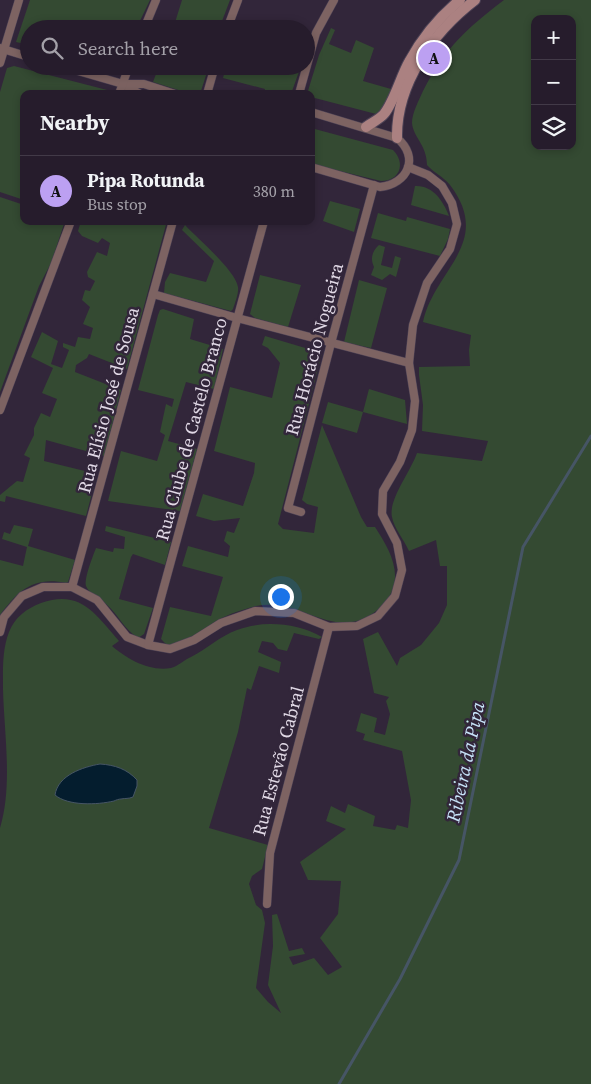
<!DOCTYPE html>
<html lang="en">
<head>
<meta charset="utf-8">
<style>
	body { margin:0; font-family:"Source Serif 4",serif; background:#2e2534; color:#f1f3f6 }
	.controls { position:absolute; right:15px; top:15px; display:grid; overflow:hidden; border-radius:10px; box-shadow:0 2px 8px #0003 }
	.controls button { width:45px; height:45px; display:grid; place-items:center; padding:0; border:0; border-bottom:1px solid #423a48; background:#261c2c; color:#f1f3f6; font:25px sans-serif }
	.you { position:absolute; left:280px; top:596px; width:18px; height:18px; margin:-12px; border:4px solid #fff; border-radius:50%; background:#1a73e8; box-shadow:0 0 0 8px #1a73e833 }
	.badge { display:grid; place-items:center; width:32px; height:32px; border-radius:50%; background:#bca0f2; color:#111; font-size:16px; font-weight:700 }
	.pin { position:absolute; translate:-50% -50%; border:2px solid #fff; box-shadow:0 1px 5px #0006 }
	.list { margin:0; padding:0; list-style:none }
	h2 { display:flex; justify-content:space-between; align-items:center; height:65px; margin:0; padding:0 20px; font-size:21px }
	h2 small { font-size:16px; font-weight:400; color:#a4a1a9 }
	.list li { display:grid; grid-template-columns:32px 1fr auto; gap:15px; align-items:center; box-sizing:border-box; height:70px; padding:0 20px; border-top:1px solid #423a48 }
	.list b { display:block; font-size:19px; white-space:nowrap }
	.list p { margin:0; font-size:16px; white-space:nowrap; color:#a4a1a9 }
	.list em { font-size:16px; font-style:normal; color:#a4a1a9 }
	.icon { flex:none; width:28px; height:28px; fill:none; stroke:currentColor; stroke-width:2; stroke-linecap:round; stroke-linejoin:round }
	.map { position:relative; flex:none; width:591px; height:1084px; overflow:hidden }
	.search { position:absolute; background:#261c2c; box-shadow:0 2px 8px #0003; left:20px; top:20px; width:295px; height:55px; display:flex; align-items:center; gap:12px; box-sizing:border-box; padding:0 18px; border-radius:28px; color:#a4a1a9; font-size:19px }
	.panel { position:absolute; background:#261c2c; box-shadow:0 2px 8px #0003; left:20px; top:90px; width:295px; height:135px; border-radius:10px }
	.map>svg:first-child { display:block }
	.green { fill:#344a32; fill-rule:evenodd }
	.water { fill:#041d2e; stroke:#465565 }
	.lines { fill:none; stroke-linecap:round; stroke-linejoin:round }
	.stream { stroke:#465565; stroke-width:3 }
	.street-casing { stroke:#4e4356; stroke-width:9 }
	.secondary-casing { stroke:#4e4356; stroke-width:12 }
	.street { stroke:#7d6362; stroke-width:8 }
	.secondary { stroke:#ab8181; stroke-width:10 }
	.labels { text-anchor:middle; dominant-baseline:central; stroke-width:5; stroke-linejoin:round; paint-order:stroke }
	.street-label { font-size:18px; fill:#e1d9e6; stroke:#32263a }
	.water-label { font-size:19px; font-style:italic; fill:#c7e3f9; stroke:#32263a }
</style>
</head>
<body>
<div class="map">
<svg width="591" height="1084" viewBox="0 0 591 1084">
	<rect width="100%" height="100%" fill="#32263a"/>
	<g class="green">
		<path d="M30 0H150L136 29H29V45L16 42Z"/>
		<path d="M182 0H230L219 29H209L185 21 182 29H173Z"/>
		<path d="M504 0H591V1084H0V828C13 785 4 733 3 689 3 670 2 650 9 632 15 617 26 609 41 603 81 589 96 615 119 641L112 646C127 659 150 672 171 668 177 667 184 660 191 657 207 649 220 636 237 630 263 620 297 623 322 637L319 639 294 633 287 651 278 649 273 643 262 641 258 652 281 662 279 673 259 666 251 690 247 688 238 732 209 828 268 845 262 869 252 876 249 884 256 905 262 910 265 923 256 988 268 1002 281 1013 268 985 273 946 272 915 277 914 289 951 302 948 305 954 289 957 293 965 314 958 328 975 342 967 320 938 338 914 341 881 308 880 300 862 346 829 326 821 331 806 345 813 348 804 375 816 373 826 395 830 397 825 408 828 411 800 402 751 363 740 365 734 356 731 361 713 377 718 374 732 385 735 390 714 386 701 389 697 374 693 363 639 378 632 397 666 400 658 421 645 439 623 447 605V566H440L436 540 409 551C404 540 394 528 392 517 388 500 411 471 417 453L482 461 488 441 422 431 423 405 419 375V367L470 366 469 350 471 335 423 322C434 270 494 243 450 185 444 177 434 173 427 165 427 145 413 137 412 123 412 113 419 100 423 91 445 48 466 29 504 0ZM535 19H572V146H535Z"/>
		<path d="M331 28 335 30 329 44 351 53 356 40 374 48 363 81 391 89 386 105 376 114 311 97V94H307L319 55Z"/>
		<path d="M14 66 111 91 110 94H24V200L0 192V92L7 68Z"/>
		<path d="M159 66H209L200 94H191L153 82Z"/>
		<path d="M226 66H301L291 94H264L265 89 223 78Z"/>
		<path d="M311 128 393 150C406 163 400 181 381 181L311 164Z"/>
		<path d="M415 186C433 185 443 201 449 216L411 205Z"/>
		<path d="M0 197 24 205V221H65L51 263 39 286 0 392Z"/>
		<path d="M330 201 360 209 354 232 323 221Z"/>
		<path d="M378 213 406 221 407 217 450 229 448 239 440 256 371 238Z"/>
		<path d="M81 221H167L127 369 89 354 87 358 76 365 75 372 121 390 104 456 46 440 44 461 97 474 86 516 6 496 5 502 0 501V495L17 481 23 482 30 458 24 455 34 435V428L41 413 50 417 57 399 42 393 53 368 31 357 42 332 58 341 51 364 62 368 69 350 63 347V343L75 347 78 337 90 339 93 328 83 324 90 307 82 300 85 290 90 291 95 281 88 277 87 272 97 252 107 256 110 243 102 238 98 243 82 236 78 231Z"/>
		<path d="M185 225C198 239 235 270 238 287 239 293 235 303 233 309L231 311 164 293 165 282 170 273 206 282 214 261 182 230Z"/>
		<path d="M379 245 385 247 381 265 392 268 395 256 401 258 396 277 390 274 382 280 371 275 374 267C370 259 372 251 379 245Z"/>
		<path d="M260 275 301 285 288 327 255 318 250 314Z"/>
		<path d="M359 280 387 288 371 348 344 342Z"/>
		<path d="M163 309 194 319 190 339 223 349 214 389 186 382 168 441 197 449 180 511 108 501 121 451 157 461 165 435 160 432 166 404 172 407 174 399 138 390 158 315 160 310Z"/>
		<path d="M265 336 322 353 278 524 283 529 314 533 318 507 307 504 302 500 322 425 361 517 367 527H375C388 547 404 573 389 597 383 606 376 612 367 617 331 637 296 597 256 606 246 609 234 612 224 617 209 623 186 645 170 645 166 645 164 642 161 639L170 607 211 616 223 577 182 566 188 546 228 557 230 546 224 541 227 531 234 533 240 518 214 521 196 516 203 494 243 506 254 473 255 463 214 451 230 387 272 398 280 363 268 348 262 345Z"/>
		<path d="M369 389 405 400 407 424 363 412 357 433 322 423 328 402 363 412Z"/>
		<path d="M14 525 33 529 28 546 75 560 68 582 66 583C33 576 18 591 0 615V560L23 566 27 547 2 539 4 532 10 534Z"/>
		<path d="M106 526 171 542 165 565 133 554 131 557 119 599 153 608 144 634 138 638C124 629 118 614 106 604 100 598 89 594 86 586 84 578 93 556 96 548L113 552 114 548 124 549 125 537 105 531Z"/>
	</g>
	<path class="water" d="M100 764C115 765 127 769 137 780V786L133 797C128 799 126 798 121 799 119 799 116 800 114 801 97 805 68 806 55 795 58 775 83 767 100 764Z"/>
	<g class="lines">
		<path class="stream" d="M339 1084 400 979 459 860 523 547 591 436"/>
		<defs>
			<g id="street">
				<path d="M144 29 156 0"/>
				<path d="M227 29 238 0"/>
				<path d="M0 48 29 57"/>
				<path d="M0 63 19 0"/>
				<path d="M61 66 123 84 140 94"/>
				<path d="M125 84H144L175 94"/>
				<path d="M119 94 129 66"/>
				<path d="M207 94 215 66"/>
				<path d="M299 94 316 33 334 0"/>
				<path d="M311 112 397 138C420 157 408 184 380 187L311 167"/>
				<path d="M153 294 237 318 409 363"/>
				<path d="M0 410 71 221"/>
				<path d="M301 512 288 508 331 343 374 185"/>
				<path d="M72 587 173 221"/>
				<path d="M0 632 4 617 22 596 43 587H72L97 600 127 637 148 645 170 649 194 640 221 623 255 611 294 613 329 627 357 626 378 616 395 596 402 570 397 543 382 514 383 491 400 462 412 430 415 401 409 363 413 325 427 283 450 249 457 224 452 203 442 186 428 175 408 167"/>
				<path d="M148 645 264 221"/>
				<path d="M267 904 270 853 329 627"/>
			</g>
			<g id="secondary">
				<path d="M366 127C371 123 380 119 384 114 394 102 401 76 409 62 422 38 439 17 460 0"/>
				<path d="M397 138C396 84 433 32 475 0"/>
			</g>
		</defs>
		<use href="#street" class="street-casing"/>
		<use href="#secondary" class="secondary-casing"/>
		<use href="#street" class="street"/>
		<use href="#secondary" class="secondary"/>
	</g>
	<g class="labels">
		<g class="street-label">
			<text transform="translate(314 349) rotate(-75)">Rua Horácio Nogueira</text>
			<text transform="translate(108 400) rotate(-75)">Rua Elísio José de Sousa</text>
			<text transform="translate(191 429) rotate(-75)">Rua Clube de Castelo Branco</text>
			<text transform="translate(278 761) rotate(-75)">Rua Estevão Cabral</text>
		</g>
		<g class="water-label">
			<text transform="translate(465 762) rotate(-78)">Ribeira da Pipa</text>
		</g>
	</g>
</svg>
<div class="controls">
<button>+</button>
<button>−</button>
<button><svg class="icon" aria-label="layers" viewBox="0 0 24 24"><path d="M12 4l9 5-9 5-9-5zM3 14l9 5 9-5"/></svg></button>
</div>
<div class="you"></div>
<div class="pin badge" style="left:434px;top:58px">A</div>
<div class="search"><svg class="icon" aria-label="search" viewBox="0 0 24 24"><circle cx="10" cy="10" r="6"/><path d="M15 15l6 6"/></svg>Search here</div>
<section class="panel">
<h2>Nearby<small></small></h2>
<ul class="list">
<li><span class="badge">A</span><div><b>Pipa Rotunda</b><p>Bus stop</p></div><em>380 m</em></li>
</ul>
</section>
</div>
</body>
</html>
